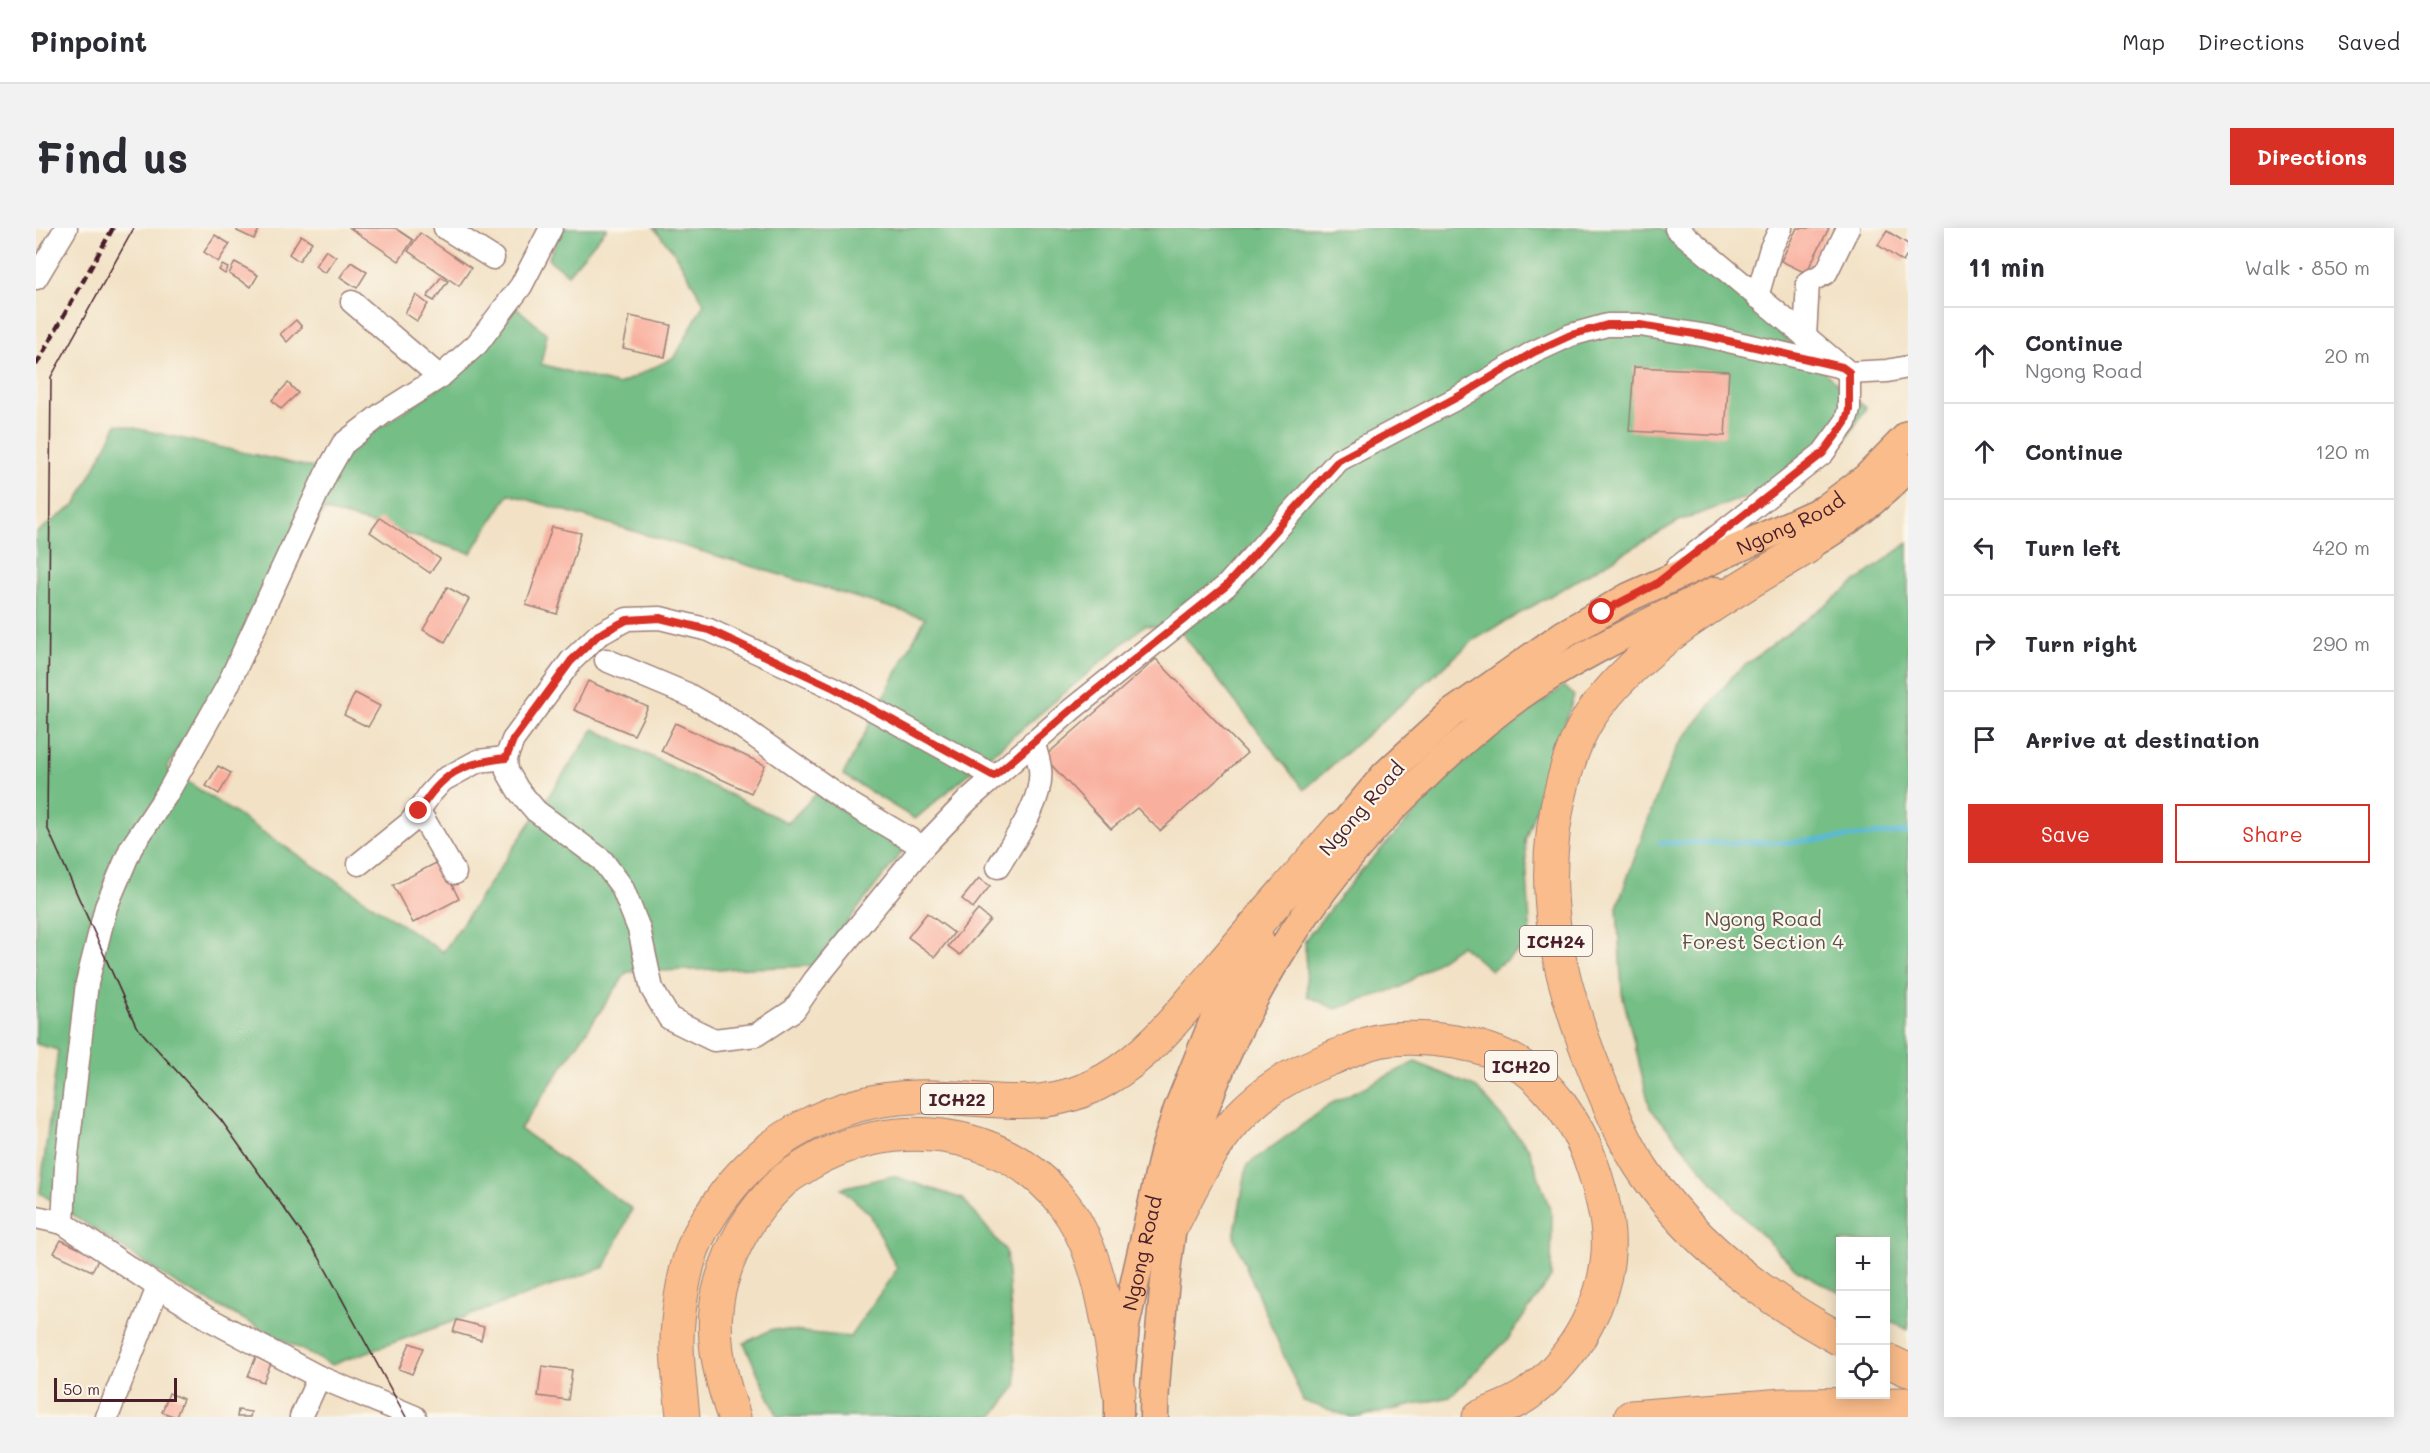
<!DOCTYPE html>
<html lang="en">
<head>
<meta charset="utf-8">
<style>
	body { margin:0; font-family:Mali,sans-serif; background:#f2f2f3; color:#2b2b33 }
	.controls { position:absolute; right:18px; bottom:18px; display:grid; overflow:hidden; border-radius:0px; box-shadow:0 3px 15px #0003 }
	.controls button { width:54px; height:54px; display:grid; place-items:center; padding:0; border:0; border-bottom:2px solid #e1e1e2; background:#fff; color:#2b2b33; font:30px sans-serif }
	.scale { position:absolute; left:18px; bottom:15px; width:123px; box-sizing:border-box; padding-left:6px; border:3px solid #4a1f2b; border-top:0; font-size:16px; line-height:21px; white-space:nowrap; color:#4a1f2b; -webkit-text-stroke:4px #fbf7ec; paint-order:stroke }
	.stop { position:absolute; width:18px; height:18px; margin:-14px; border:4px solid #d93025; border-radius:50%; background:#fff }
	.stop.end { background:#d93025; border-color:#fff; box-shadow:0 2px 6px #0008 }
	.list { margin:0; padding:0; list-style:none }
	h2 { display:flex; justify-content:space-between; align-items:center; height:78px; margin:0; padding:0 24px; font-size:26px }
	h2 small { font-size:20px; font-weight:400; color:#7c7c81 }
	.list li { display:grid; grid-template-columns:39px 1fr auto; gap:18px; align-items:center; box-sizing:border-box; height:96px; padding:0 24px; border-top:2px solid #e1e1e2 }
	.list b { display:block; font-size:22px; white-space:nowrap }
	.list p { margin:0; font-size:20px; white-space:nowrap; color:#7c7c81 }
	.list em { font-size:20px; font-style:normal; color:#7c7c81 }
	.actions { display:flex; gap:12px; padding:18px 24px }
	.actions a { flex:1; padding:14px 0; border:2px solid #d93025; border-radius:0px; text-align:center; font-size:21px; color:#d93025 }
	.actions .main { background:#d93025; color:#fff }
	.icon { flex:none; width:33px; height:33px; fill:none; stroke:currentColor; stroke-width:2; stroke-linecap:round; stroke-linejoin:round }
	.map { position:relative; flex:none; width:1872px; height:1189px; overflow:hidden; border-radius:0px }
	header { display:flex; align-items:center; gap:36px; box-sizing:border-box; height:84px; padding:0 30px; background:#fff; border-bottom:2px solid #e1e1e2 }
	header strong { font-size:28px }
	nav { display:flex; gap:33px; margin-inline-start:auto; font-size:21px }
	.intro { display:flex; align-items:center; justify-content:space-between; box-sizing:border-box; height:144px; padding:0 36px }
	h1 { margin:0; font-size:42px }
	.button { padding:15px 27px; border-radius:0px; background:#d93025; color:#fff; font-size:21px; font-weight:700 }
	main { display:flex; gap:36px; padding:0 36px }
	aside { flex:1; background:#fff; border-radius:0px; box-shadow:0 3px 15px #0003 }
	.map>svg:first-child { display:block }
	.forest { fill:#74be86; stroke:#5f6e58; stroke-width:1.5 }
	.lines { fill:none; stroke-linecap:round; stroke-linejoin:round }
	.stream { stroke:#58b9d7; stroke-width:5 }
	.building { fill:#f9af9e }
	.minor-casing { stroke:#9e8078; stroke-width:25 }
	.major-casing { stroke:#9e8078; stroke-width:31 }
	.highway-casing { stroke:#9e8078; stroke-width:35 }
	.minor { stroke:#fff; stroke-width:22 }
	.major { stroke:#f9bc8a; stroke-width:28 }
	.highway { stroke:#f9bc8a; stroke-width:33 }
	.tram { stroke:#4a1f2b; stroke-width:1.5 }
	.rail { stroke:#4a1f2b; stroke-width:4.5; stroke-dasharray:9 4.5; stroke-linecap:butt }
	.route { stroke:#d93025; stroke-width:8 }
	.labels { text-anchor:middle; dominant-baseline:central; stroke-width:4.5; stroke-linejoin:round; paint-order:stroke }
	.shield { fill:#fbf7ec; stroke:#7f6065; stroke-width:1.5 }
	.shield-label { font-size:18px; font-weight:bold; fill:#4a1f2b }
	.street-label { font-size:20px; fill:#4a1f2b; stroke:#fbf7ec }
	.park-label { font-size:20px; fill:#5c4f48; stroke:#fbf7ec }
</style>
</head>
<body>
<header>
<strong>Pinpoint</strong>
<nav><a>Map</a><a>Directions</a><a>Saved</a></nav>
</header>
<div class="intro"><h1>Find us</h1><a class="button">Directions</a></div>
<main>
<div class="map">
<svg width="1872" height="1189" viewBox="0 0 1872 1189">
	<rect width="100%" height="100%" fill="#fbf7ec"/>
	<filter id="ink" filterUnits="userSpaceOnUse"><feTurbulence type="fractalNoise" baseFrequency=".0167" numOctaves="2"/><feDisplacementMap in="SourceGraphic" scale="12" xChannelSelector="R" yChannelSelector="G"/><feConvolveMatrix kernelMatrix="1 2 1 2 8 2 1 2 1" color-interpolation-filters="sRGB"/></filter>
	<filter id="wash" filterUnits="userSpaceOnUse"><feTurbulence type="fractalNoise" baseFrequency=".008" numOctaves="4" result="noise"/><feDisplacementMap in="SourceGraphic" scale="24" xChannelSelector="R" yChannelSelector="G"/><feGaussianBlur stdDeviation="1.35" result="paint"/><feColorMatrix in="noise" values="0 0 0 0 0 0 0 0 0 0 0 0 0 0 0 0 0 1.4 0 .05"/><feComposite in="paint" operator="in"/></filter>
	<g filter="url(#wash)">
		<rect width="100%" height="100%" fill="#f2e1c4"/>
		<g class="forest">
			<path d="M527 0H571L532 46 512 31Z"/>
			<path d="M618 0H1624L1830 180 1809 213 1743 257 1643 293 1438 412 1268 562 1145 404 1109 397 879 591 807 547 889 390 473 266 435 325 288 282 131 540 407 724 558 501 752 595 780 566 869 620 777 738 591 744 484 901 596 981 569 1039 295 1137 142 1057 4 965 22 822 0 816V305L40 276 81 196 282 241 431 141 481 80 511 106 505 136 582 157 639 129 668 75 639 25Z"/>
			<path d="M1872 315V1102L1850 1090V1014H1804V1065L1761 1042 1707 989 1614 880 1586 765 1581 679 1620 570 1641 519 1700 444Z"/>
			<path d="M1528 458 1538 468 1489 612 1495 715 1455 742 1425 717 1365 759 1300 781 1271 768 1269 712 1324 644 1431 529Z"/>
			<path d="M1379 834 1441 860 1493 921 1516 987 1515 1049 1472 1111 1414 1169 1323 1189H1315L1267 1173 1198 1010 1211 937 1298 874Z"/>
			<path d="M857 948 927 971 970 1023 981 1158 956 1189H742L708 1115 737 1101 814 1109 861 1041 834 986 805 960Z"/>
		</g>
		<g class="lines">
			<path class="stream" d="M1624 615 1754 614 1872 604"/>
		</g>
		<g id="blocks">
			<g class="building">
				<path d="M202 0H224L218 11 201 3Z"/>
				<path d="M314 0H359L377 12 363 33Z"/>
				<path d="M1761 0H1793L1770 45 1745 33Z"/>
				<path d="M1851 3 1872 16V26L1867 34 1842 17Z"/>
				<path d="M384 5 435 40 423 58 372 23Z"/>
				<path d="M179 7 194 16 182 34 168 24Z"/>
				<path d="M265 7 276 14 263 33 253 26Z"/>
				<path d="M290 22 300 29 289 45 279 38Z"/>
				<path d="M199 34 222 47 215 59 193 46Z"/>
				<path d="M315 34 331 44 321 60 304 49Z"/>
				<path d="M186 37 192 40 189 46 183 42Z"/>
				<path d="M405 49 412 53 398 73 391 69Z"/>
				<path d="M380 67 392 76 381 93 369 85Z"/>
				<path d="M594 88 635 97 629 129 587 120Z"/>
				<path d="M260 92 266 99 251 114 244 106Z"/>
				<path d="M1598 139 1693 143 1689 208 1593 203Z"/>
				<path d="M252 155 262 165 245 181 236 172Z"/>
				<path d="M344 290 404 331 394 345 334 304Z"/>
				<path d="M516 299 545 305 521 386 490 377Z"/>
				<path d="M411 359 433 371 409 414 387 402Z"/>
				<path d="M1120 431 1211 525 1124 603 1101 580 1075 601 1008 529Z"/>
				<path d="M552 453 612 479 598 507 538 482Z"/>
				<path d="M319 465 344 478 332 499 308 487Z"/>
				<path d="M639 495 729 537 715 565 625 523Z"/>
				<path d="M182 538 195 545 183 566 170 558Z"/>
				<path d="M404 633 423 671 377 695 357 657Z"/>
				<path d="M943 650 954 658 937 680 926 671Z"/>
				<path d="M942 682 954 692 924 727 912 718Z"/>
				<path d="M891 685 918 705 899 729 872 709Z"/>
				<path d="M25 1012 63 1030 56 1043 18 1025Z"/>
				<path d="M421 1092 448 1099 445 1112 417 1104Z"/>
				<path d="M374 1115 387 1120 376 1146 363 1141Z"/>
				<path d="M220 1129 235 1136 227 1154 212 1148Z"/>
				<path d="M506 1138 536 1142 532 1172 502 1168Z"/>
				<path d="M133 1165 147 1171 140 1189 126 1184Z"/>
				<path d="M202 1182 215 1184 214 1189H201Z"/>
			</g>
		</g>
	</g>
	<g filter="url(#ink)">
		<use href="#blocks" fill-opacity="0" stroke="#9e8078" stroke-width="1.5"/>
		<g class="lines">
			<defs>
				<g id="minor">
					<path d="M409 0 457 30"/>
					<path d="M1640 0 1813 145 1851 143 1872 139"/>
					<path d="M0 50 30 0"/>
					<path d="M1721 69 1735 20 1745 0"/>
					<path d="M316 74 404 149"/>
					<path d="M1769 109 1772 54 1790 45 1812 0"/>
					<path d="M1641 340 1787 225 1809 195 1813 182V145"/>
					<path d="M570 432 651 466 693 490 811 574 887 619"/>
					<path d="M958 548 798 460 749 437 673 402 624 390 591 391 562 407 535 433 477 512 470 530 471 543 482 562 500 583 566 632 586 659 603 701 616 761 633 790 678 812 720 807 758 782 778 753 887 619 932 572 1035 482 1190 358 1303 232 1427 167 1498 124 1535 107 1571 97H1604L1671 108 1806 139"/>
					<path d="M383 583 419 645"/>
					<path d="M323 636 375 594 394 566 407 552 442 533 470 530"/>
					<path d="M962 639C977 613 1008 573 1004 541 1003 532 1000 523 997 514"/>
					<path d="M0 989 27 995"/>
					<path d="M71 1189 122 1059"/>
					<path d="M265 1189 283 1149"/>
					<path d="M379 1189 283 1149 175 1092 122 1059 27 995 30 937 51 755 70 679 95 620 131 566 191 459 290 246 307 216 347 185 404 149 441 116 485 58 515 0"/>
				</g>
				<g id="major">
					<path d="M1751 329C1796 307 1837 276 1872 240"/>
					<path id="s1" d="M1289 619 1349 547 1416 485 1455 458 1527 407 1593 369 1789 281 1830 250 1872 207"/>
					<path id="s2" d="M1083 1189V1163L1089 1098 1128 925 1142 881 1180 787 1200 747 1223 710"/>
					<path d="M1118 1189C1118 1160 1121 1132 1124 1104 1129 1049 1134 994 1149 940 1191 794 1271 661 1381 556 1416 521 1454 488 1495 460 1553 422 1617 392 1679 363"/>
				</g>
				<g id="highway">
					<path d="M1770 320C1694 366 1606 413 1554 488 1541 508 1533 531 1527 554 1498 661 1523 757 1565 857 1578 888 1591 920 1611 948 1660 1017 1730 1071 1804 1111"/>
					<path d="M1137 996C1155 960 1173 922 1200 892 1229 861 1255 846 1294 831 1313 823 1332 813 1354 811 1395 808 1445 814 1481 835 1514 855 1541 896 1554 931 1562 954 1570 981 1572 1006 1576 1066 1540 1130 1492 1166 1478 1176 1459 1183 1443 1189"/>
					<path d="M1850 1132 1872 1142"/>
					<path d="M647 1189C645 1165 641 1139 641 1114 641 1089 647 1050 655 1026 661 1007 673 989 684 973 729 909 800 872 878 869 947 866 1003 890 1069 852 1115 826 1148 781 1182 741 1222 694 1263 647 1303 601"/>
					<path d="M698 1189C683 1146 672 1101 685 1055 695 1018 716 982 745 955 752 948 762 943 771 937 851 887 966 897 1026 974 1065 1022 1074 1104 1083 1163"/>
					<path d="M1595 1189 1747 1177 1872 1176"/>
				</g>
			</defs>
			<use href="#minor" class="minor-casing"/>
			<use href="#major" class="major-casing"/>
			<use href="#highway" class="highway-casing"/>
			<use href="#minor" class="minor"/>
			<use href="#major" class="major"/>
			<use href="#highway" class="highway"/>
			<path class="tram" d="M98 0 15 149 11 599 100 798 185 892 283 1029 370 1189"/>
			<path class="rail" d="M0 137 77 0"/>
		</g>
	</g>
	<g class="lines" filter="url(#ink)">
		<path class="route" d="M383 583C406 545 426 535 470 530L477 512 535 433 562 407 591 392 624 390 673 402 749 437 798 460 958 548 1035 482 1190 358 1303 232 1427 166 1498 124 1535 107 1571 97H1604L1671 108 1806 139 1813 144V182L1809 195 1787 225 1620 356 1566 384"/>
	</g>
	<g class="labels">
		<g class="shield">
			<rect x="1484" y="698" width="72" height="30" rx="4.5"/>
			<rect x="1449" y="823" width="72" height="30" rx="4.5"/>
			<rect x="885" y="856" width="72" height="30" rx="4.5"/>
		</g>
		<g class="shield-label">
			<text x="1520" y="713">ICH24</text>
			<text x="1485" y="838">ICH20</text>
			<text x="921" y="871">ICH22</text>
		</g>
		<g class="street-label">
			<text stroke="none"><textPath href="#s1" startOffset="574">Ngong Road</textPath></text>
			<text transform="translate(1325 580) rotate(-49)">Ngong Road</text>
			<text stroke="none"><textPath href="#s2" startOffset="166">Ngong Road</textPath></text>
		</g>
		<g class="park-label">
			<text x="1727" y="690">Ngong Road<tspan x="1727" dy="23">Forest Section 4</tspan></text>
		</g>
	</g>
</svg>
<div class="controls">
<button>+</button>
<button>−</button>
<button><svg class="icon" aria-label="locate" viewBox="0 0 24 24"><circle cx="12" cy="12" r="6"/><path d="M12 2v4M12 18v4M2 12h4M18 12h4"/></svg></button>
</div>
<div class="scale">50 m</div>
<div class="stop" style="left:1566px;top:384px"></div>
<div class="stop end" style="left:383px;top:583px"></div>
</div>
<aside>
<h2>11 min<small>Walk · 850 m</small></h2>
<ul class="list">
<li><svg class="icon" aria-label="ahead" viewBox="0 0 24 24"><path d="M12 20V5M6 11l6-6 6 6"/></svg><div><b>Continue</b><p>Ngong Road</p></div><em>20 m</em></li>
<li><svg class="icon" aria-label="ahead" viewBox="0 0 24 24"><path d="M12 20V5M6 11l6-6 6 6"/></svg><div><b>Continue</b></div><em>120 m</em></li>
<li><svg class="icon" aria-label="left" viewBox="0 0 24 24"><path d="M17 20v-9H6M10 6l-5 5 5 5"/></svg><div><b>Turn left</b></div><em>420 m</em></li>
<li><svg class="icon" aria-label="right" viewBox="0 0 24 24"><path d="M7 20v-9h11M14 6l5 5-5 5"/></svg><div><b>Turn right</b></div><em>290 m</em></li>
<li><svg class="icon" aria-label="arrive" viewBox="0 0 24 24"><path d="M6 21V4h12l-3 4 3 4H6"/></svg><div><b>Arrive at destination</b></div></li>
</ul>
<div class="actions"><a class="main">Save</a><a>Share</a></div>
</aside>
</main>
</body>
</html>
